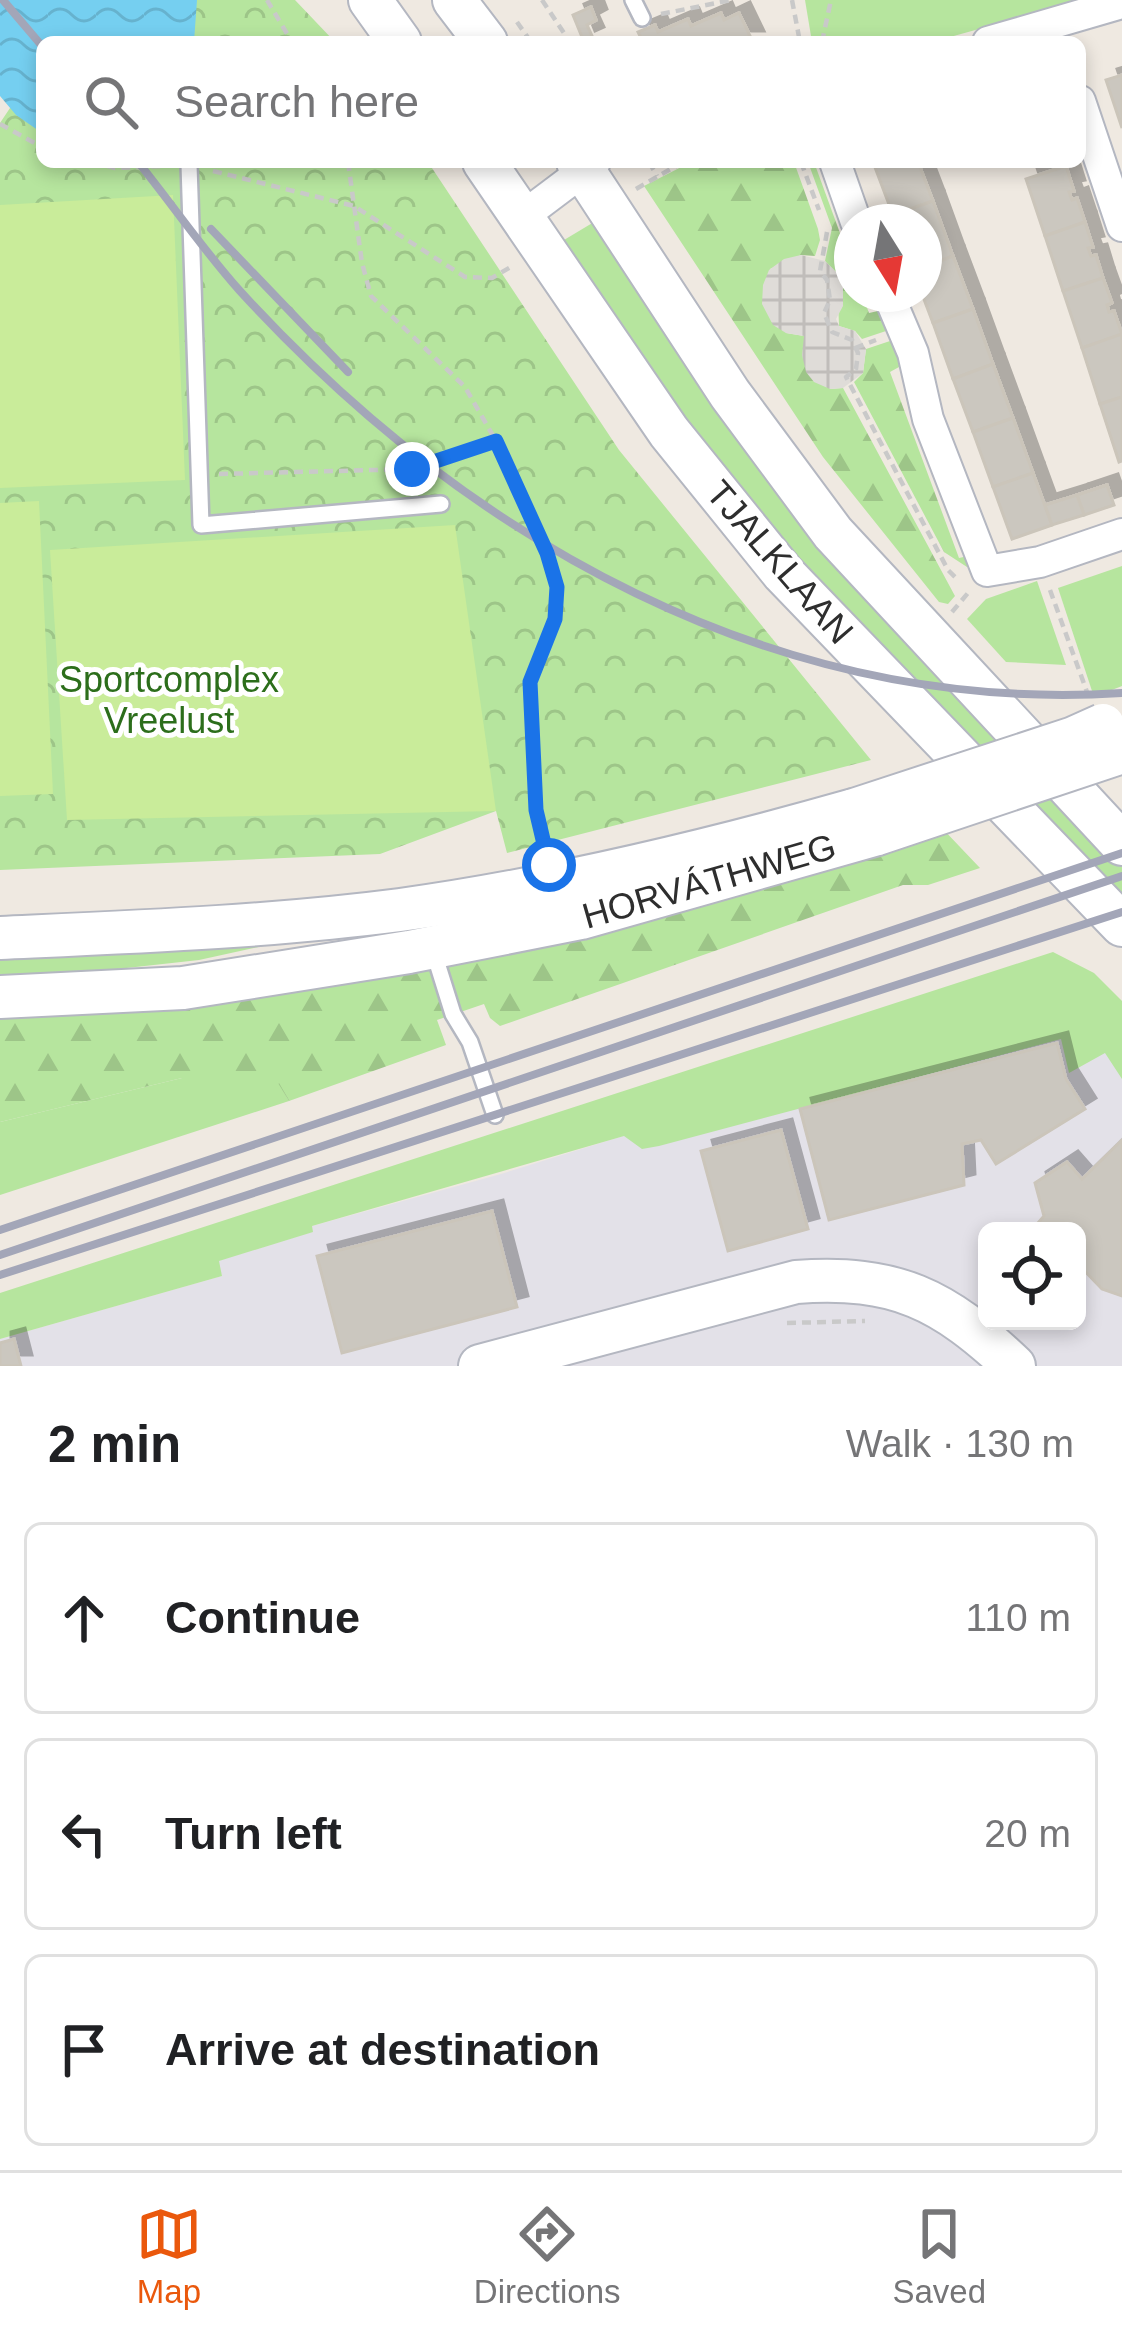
<!DOCTYPE html>
<html lang="en">
<head>
<meta charset="utf-8">
<style>
	body { margin:0; font-family:Helvetica,sans-serif; background:#f6f6f6; color:#202124 }
	.controls { position:absolute; right:36px; bottom:36px; display:grid; overflow:hidden; border-radius:18px; box-shadow:0 6px 18px #0003 }
	.controls button { width:108px; height:108px; display:grid; place-items:center; padding:0; border:0; border-bottom:3px solid #e0e0e0; background:#fff; color:#202124; font:60px sans-serif }
	.compass { position:absolute; left:834px; top:204px; width:108px; height:108px; border-radius:50%; background:#fff; box-shadow:0 6px 18px #0003; rotate:169deg }
	.stop { position:absolute; width:36px; height:36px; margin:-27px; border:9px solid #1a73e8; border-radius:50%; background:#fff }
	.stop.end { background:#1a73e8; border-color:#fff; box-shadow:0 3px 12px #0008 }
	.list { margin:0; padding:0; list-style:none }
	h2 { display:flex; justify-content:space-between; align-items:center; height:156px; margin:0; padding:0 48px; font-size:51px }
	h2 small { font-size:39px; font-weight:400; color:#757577 }
	.list li { display:grid; grid-template-columns:78px 1fr auto; gap:36px; align-items:center; box-sizing:border-box; height:192px; margin:0 24px 24px; padding:0 24px; border:3px solid #e0e0e0; border-radius:18px }
	.list b { display:block; font-size:45px; white-space:nowrap }
	.list em { font-size:39px; font-style:normal; color:#757577 }
	.icon { flex:none; width:66px; height:66px; fill:none; stroke:currentColor; stroke-width:2; stroke-linecap:round; stroke-linejoin:round }
	.map { position:relative; flex:none; width:1122px; height:1366px; overflow:hidden }
	.search { position:absolute; background:#fff; box-shadow:0 6px 18px #0003; left:36px; right:36px; top:36px; height:132px; display:flex; align-items:center; gap:30px; box-sizing:border-box; padding:0 42px; border-radius:18px; color:#757577; font-size:45px }
	.sheet { height:804px; background:#fff }
	nav { display:flex; justify-content:space-around; align-items:center; box-sizing:border-box; height:168px; border-top:3px solid #e0e0e0; background:#fff; font-size:33px; color:#757577 }
	nav a { display:grid; justify-items:center; gap:6px }
	nav .on { color:#ea580c }
	.map>svg:first-child { display:block }
	.industrial { fill:#e3e1e8; fill-rule:evenodd }
	.grass { fill:#b6e59e }
	.forest { fill:url(#forest-firs) }
	.park { fill:url(#park-crowns) }
	.pitch { fill:#c9ec9a }
	.plaza { fill:url(#plaza-grid) }
	.water { fill:url(#water-waves) }
	.building { fill:#cbc7bf; stroke:#cbc5ba; stroke-width:3; filter:url(#shadow) }
	.lines { fill:none; stroke-linecap:round; stroke-linejoin:round }
	.lane-casing { stroke:#b4b7c1; stroke-width:20 }
	.street-casing { stroke:#b4b7c1; stroke-width:34 }
	.secondary-casing { stroke:#b4b7c1; stroke-width:46 }
	.path { stroke:#c9c9c9; stroke-width:4.5; stroke-dasharray:9 6; stroke-linecap:butt }
	.lane { stroke:#fff; stroke-width:15 }
	.street { stroke:#fff; stroke-width:30 }
	.secondary { stroke:#fff; stroke-width:42 }
	.rail { stroke:#a3a6b8; stroke-width:8 }
	.secondary-bridge-casing { stroke:#b4b7c1; stroke-width:46; stroke-linecap:butt }
	.secondary-bridge { stroke:#fff; stroke-width:42 }
	.route { stroke:#1a73e8; stroke-width:15 }
	.labels { text-anchor:middle; dominant-baseline:central; stroke-width:10; stroke-linejoin:round; paint-order:stroke }
	.street-label { font-size:36px; fill:#2e2e2e; stroke:#fff }
	.park-label { font-size:36px; fill:#2c6e1b; stroke:#fff }
</style>
</head>
<body>
<div class="map">
<svg width="1122" height="1366" viewBox="0 0 1122 1366">
	<defs>
		<pattern id="forest-firs" width="22" height="20" patternUnits="userSpaceOnUse" patternTransform="scale(3)"><rect width="22" height="20" fill="#b6e59e"/><path d="M5 1l3.5 6h-7zM16 11l3.5 6h-7z" fill="#9dc588"/></pattern>
		<pattern id="park-crowns" width="20" height="18" patternUnits="userSpaceOnUse" patternTransform="scale(3)"><rect width="20" height="18" fill="#b6e59e"/><path d="M2 6a3 3 0 1 1 6 0M12 15a3 3 0 1 1 6 0" fill="none" stroke="#9dc588"/></pattern>
		<pattern id="plaza-grid" width="8" height="8" patternUnits="userSpaceOnUse" patternTransform="scale(3)"><rect width="8" height="8" fill="#dfdcd8"/><path d="M0 4h8M4 0v8" fill="none" stroke="#c0bdba"/></pattern>
		<pattern id="water-waves" width="16" height="10" patternUnits="userSpaceOnUse" patternTransform="scale(3)"><rect width="16" height="10" fill="#75cff0"/><path d="M0 5q4-4 8 0t8 0" fill="none" stroke="#66b2ce"/></pattern>
		<filter id="shadow"><feDropShadow dx="11" dy="-11" stdDeviation="0" flood-color="#0004"/></filter>
	</defs>
	<rect width="100%" height="100%" fill="#efe9e1"/>
	<path class="industrial" d="M1041 1006 1122 1031V1366H0V1339L222 1276 218 1261 312 1232V1226L501 1174ZM987 1231H1077V1321H987Z"/>
	<g class="grass">
		<path d="M805 0H1084L932 42H812Z"/>
		<path d="M599 219 962 697 1122 865V903L830 597 680 412 559 243Z"/>
		<path d="M1122 566V686L1094 697 1058 588Z"/>
		<path d="M1037 581 1066 665 1006 662 967 619 986 599Z"/>
		<path d="M318 934 199 960 0 982V954Z"/>
		<path d="M1053 952 1094 973 1122 1001V1079L1105 1053 1069 1073 1061 1039 659 1146 642 1149 624 1136 312 1226 313 1232 219 1261 222 1276 0 1339V1293Z"/>
		<path d="M182 1078H276L289 1101 0 1195V1122Z"/>
	</g>
	<g class="forest">
		<path d="M691 162H794L818 229 820 240 815 256 801 255 770 269 786 333 804 336 830 389 843 388 955 596 948 604 939 602 823 457 644 186Z"/>
		<path d="M808 162H814L852 266V294H862L869 313 878 311 893 320 895 328 862 339 855 331 839 326 837 273 825 261 832 228Z"/>
		<path d="M899 338 905 354 899 367 890 372 959 558 968 556 971 564 967 567 944 552 854 382 863 373 866 349Z"/>
		<path d="M941 827 980 868 928 885H903L500 1026 490 1018 484 1004 437 1020 446 1045 289 1101 275 1078H182L0 1122V1019L332 978Z"/>
	</g>
	<path class="park" d="M0 0H295L335 42H42V162H428L619 450 871 760 507 853 496 811 380 854 0 870V123L34 72Z"/>
	<g class="pitch">
		<path d="M173 195 185 480 0 488V205Z"/>
		<path d="M39 501 53 794 0 796V503Z"/>
		<path d="M455 525 496 811 67 820 50 550Z"/>
	</g>
	<path class="plaza" d="M801 255 825 261 837 273 843 287V306L836 319 839 326 855 331 866 349 863 373 843 388 830 389 814 382 806 372 802 355 804 336 786 333 773 325 762 304 763 285 769 270 784 259Z"/>
	<path class="water" d="M0 0H197L194 42H42V133L16 115 0 96Z"/>
	<g class="building">
		<path d="M591 7 596 20 587 25 593 38 584 42 573 15Z"/>
		<path d="M721 13 724 20 739 13 753 42H643L638 32 655 25 658 32 688 19 691 26Z"/>
		<path d="M1122 75V128L1106 80Z"/>
		<path d="M873 162H918L933 201 893 215Z"/>
		<path d="M1066 166 1074 191 1069 192 1072 200 1077 198 1085 222 1045 236 1026 179Z"/>
		<path d="M933 201 953 256 924 267V222H896L893 215Z"/>
		<path d="M1085 222 1093 247 1088 248 1091 256 1096 255 1103 278 1063 291 1045 236Z"/>
		<path d="M953 256 973 309 933 323 922 294 924 267Z"/>
		<path d="M1103 278 1112 303 1107 305 1109 312 1114 311 1122 334 1082 348 1063 291Z"/>
		<path d="M973 309 993 364 953 379 933 323Z"/>
		<path d="M1122 334V397L1100 404 1082 348Z"/>
		<path d="M993 364 1013 418 973 432 953 379Z"/>
		<path d="M1122 397V461L1119 462 1100 404Z"/>
		<path d="M1013 418 1033 473 993 487 973 432Z"/>
		<path d="M1033 473 1052 525 1012 539 993 487Z"/>
		<path d="M1107 485 1114 505 1084 515 1077 495Z"/>
		<path d="M1077 495 1084 515 1052 525 1045 505Z"/>
		<path d="M1057 1043 1066 1079 1085 1109 996 1164 981 1140 962 1144 964 1185 829 1220 800 1109Z"/>
		<path d="M781 1130 808 1229 728 1251 701 1151Z"/>
		<path d="M1122 1140V1296L1102 1289 1077 1263V1231H1046L1038 1223 1044 1216 1035 1183 1067 1162 1082 1179Z"/>
		<path d="M492 1211 517 1307 342 1353 317 1256Z"/>
		<path d="M14 1339 21 1366H0V1343Z"/>
	</g>
	<g class="lines">
		<defs>
			<g id="lane">
				<path d="M633 0 642 18"/>
				<path d="M189 165 201 525 441 504"/>
				<path d="M433 950 453 1014 470 1042 495 1115"/>
			</g>
			<g id="street">
				<path d="M988 42 1122 3"/>
				<path d="M1080 101 1122 226"/>
				<path d="M835 162 856 222"/>
				<path d="M522 217 595 162"/>
				<path d="M888 294 913 353 928 419 987 571 1040 562 1122 534"/>
			</g>
			<g id="secondary">
				<path d="M370 0 400 42"/>
				<path d="M454 0 486 42"/>
				<path d="M484 162 669 432 783 573 1122 925"/>
				<path d="M578 162 730 394 833 533 1122 844"/>
				<path d="M0 938C133 932 268 927 400 910 552 889 706 852 854 810"/>
				<path d="M0 997 183 988 409 952 581 918 877 834"/>
				<path d="M480 1366 796 1282C896 1275 943 1299 1014 1366"/>
			</g>
		</defs>
		<use href="#lane" class="lane-casing"/>
		<use href="#street" class="street-casing"/>
		<use href="#secondary" class="secondary-casing"/>
		<g class="path">
			<path d="M267 0 292 42"/>
			<path d="M542 0 570 42"/>
			<path d="M792 0 800 42"/>
			<path d="M661 14 732 0"/>
			<path d="M517 22 531 42"/>
			<path d="M822 42 831 0"/>
			<path d="M0 124 42 147"/>
			<path d="M92 162 115 168 166 166"/>
			<path d="M348 162 362 263 371 296 465 387 496 441 547 553 557 587 555 619 530 682 536 810 545 849"/>
			<path d="M649 162 657 176"/>
			<path d="M801 162 819 210"/>
			<path d="M213 171 354 206 465 277 492 278 514 265"/>
			<path d="M636 189 683 162"/>
			<path d="M827 232 820 271 827 280 830 300 824 313 832 332 852 340 858 353 856 369 846 377 948 570 957 579"/>
			<path d="M855 348 876 340"/>
			<path d="M219 474 412 469 496 441"/>
			<path d="M1050 590 1087 692"/>
			<path d="M952 612 968 593"/>
			<path d="M787 1323 865 1321"/>
		</g>
		<use href="#lane" class="lane"/>
		<use href="#street" class="street"/>
		<use href="#secondary" class="secondary"/>
		<g class="rail">
			<path d="M3 0 42 46"/>
			<path d="M138 162C172 204 204 251 240 291 468 540 775 715 1122 693"/>
			<path d="M211 229 348 372"/>
			<path d="M0 1230 1122 853"/>
			<path d="M0 1255 1122 876"/>
			<path d="M0 1275 1122 912"/>
		</g>
		<defs>
			<g id="secondary-bridge">
				<path d="M854 810 1074 738 1103 725"/>
				<path d="M877 834 1122 752"/>
			</g>
		</defs>
		<use href="#secondary-bridge" class="secondary-bridge-casing"/>
		<use href="#secondary-bridge" class="secondary-bridge"/>
	</g>
	<g class="lines">
		<path class="route" d="M412 469 496 441 547 553 557 587 555 619 530 682 536 810 549 865"/>
	</g>
	<g class="labels">
		<g class="street-label">
			<text transform="translate(780 562) rotate(49)">TJALKLAAN</text>
			<text transform="translate(709 881) rotate(-16)">HORVÁTHWEG</text>
		</g>
		<g class="park-label">
			<text x="169" y="679">Sportcomplex<tspan x="169" dy="41">Vreelust</tspan></text>
		</g>
	</g>
</svg>
<div class="controls">
<button><svg class="icon" aria-label="locate" viewBox="0 0 24 24"><circle cx="12" cy="12" r="6"/><path d="M12 2v4M12 18v4M2 12h4M18 12h4"/></svg></button>
</div>
<svg class="compass" viewBox="-18 -18 36 36"><path d="M0-13l5 13h-10z" fill="#e53935"/><path d="M0 13l5-13h-10z" fill="#757577"/></svg>
<div class="stop" style="left:549px;top:865px"></div>
<div class="stop end" style="left:412px;top:469px"></div>
<div class="search"><svg class="icon" aria-label="search" viewBox="0 0 24 24"><circle cx="10" cy="10" r="6"/><path d="M15 15l6 6"/></svg>Search here</div>
</div>
<section class="sheet">
<h2>2 min<small>Walk · 130 m</small></h2>
<ul class="list">
<li><svg class="icon" aria-label="ahead" viewBox="0 0 24 24"><path d="M12 20V5M6 11l6-6 6 6"/></svg><div><b>Continue</b></div><em>110 m</em></li>
<li><svg class="icon" aria-label="left" viewBox="0 0 24 24"><path d="M17 20v-9H6M10 6l-5 5 5 5"/></svg><div><b>Turn left</b></div><em>20 m</em></li>
<li><svg class="icon" aria-label="arrive" viewBox="0 0 24 24"><path d="M6 21V4h12l-3 4 3 4H6"/></svg><div><b>Arrive at destination</b></div></li>
</ul>
</section>
<nav>
<a class="on"><svg class="icon" aria-label="map" viewBox="0 0 24 24"><path d="M3 6l6-2 6 2 6-2v14l-6 2-6-2-6 2zM9 4v14M15 6v14"/></svg>Map</a>
<a><svg class="icon" aria-label="directions" viewBox="0 0 24 24"><path d="M12 3l9 9-9 9-9-9zM9 14v-3h6M13 9l2 2-2 2"/></svg>Directions</a>
<a><svg class="icon" aria-label="saved" viewBox="0 0 24 24"><path d="M7 4h10v16l-5-4-5 4z"/></svg>Saved</a>
</nav>
</body>
</html>
